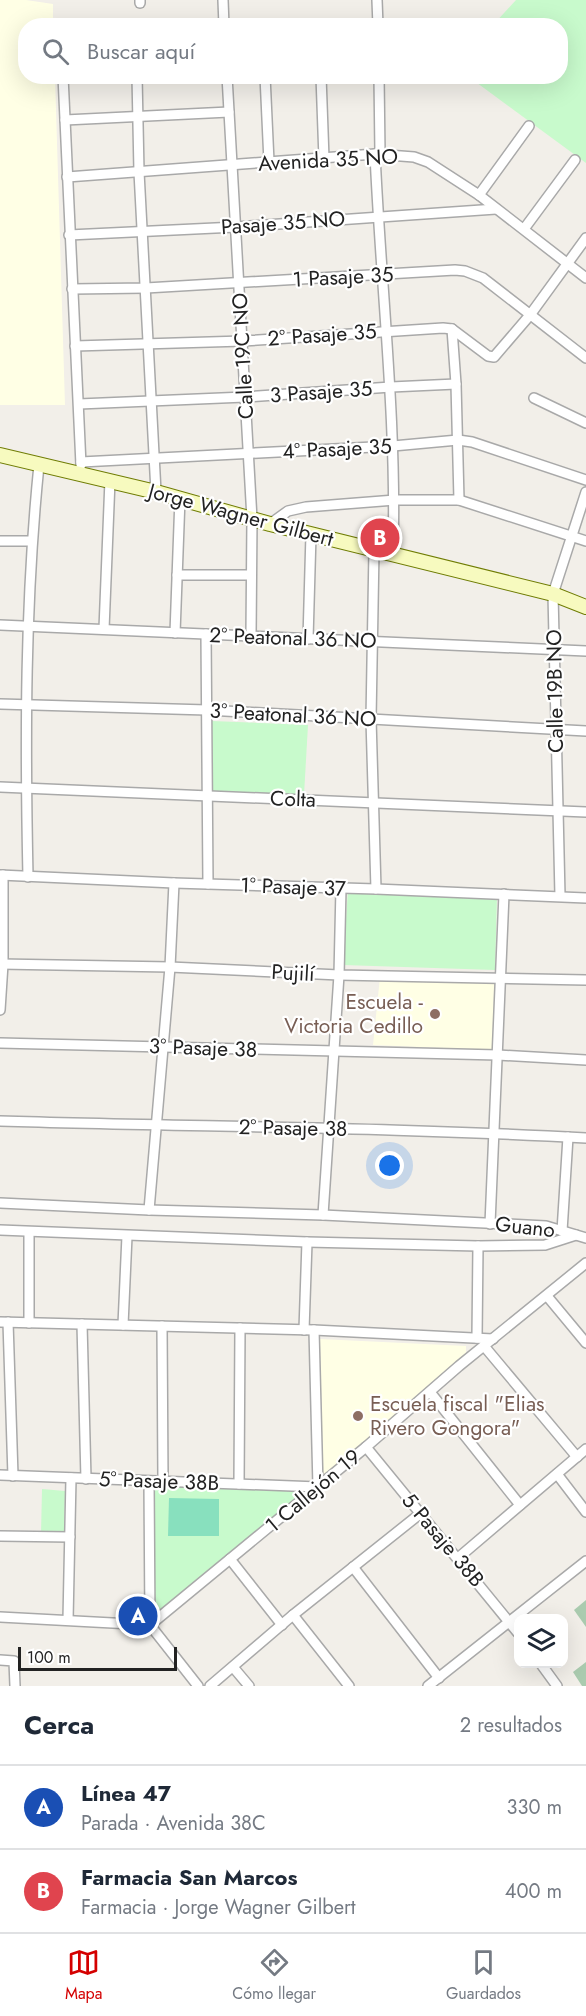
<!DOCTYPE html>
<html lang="es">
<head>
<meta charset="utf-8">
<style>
	body { margin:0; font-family:Jost,sans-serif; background:#f2f2f3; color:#1f2937 }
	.controls { position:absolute; right:18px; bottom:18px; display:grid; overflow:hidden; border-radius:12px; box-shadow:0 6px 24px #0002 }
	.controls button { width:54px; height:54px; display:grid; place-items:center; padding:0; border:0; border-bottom:2px solid #e0e1e3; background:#fff; color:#1f2937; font:30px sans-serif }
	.scale { position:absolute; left:18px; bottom:15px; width:159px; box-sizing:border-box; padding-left:6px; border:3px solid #222; border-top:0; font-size:16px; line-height:21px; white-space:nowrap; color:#222; -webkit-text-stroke:4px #fff; paint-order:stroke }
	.you { position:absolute; left:390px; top:1166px; width:21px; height:21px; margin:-15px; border:4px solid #fff; border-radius:50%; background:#1a73e8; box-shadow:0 0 0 9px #1a73e833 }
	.badge { display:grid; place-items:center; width:39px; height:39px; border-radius:50%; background:#d40000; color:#fff; font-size:20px; font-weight:700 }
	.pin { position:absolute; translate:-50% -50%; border:3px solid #fff; box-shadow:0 2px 6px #0006 }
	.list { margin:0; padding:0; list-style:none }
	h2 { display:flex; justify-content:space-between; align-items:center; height:78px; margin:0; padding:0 24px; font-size:26px }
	h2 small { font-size:20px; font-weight:400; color:#747a83 }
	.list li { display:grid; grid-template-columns:39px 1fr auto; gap:18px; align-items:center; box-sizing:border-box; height:84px; padding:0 24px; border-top:2px solid #e0e1e3 }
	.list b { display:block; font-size:22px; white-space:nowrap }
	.list p { margin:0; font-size:20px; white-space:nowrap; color:#747a83 }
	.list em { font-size:20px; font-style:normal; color:#747a83 }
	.icon { flex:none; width:33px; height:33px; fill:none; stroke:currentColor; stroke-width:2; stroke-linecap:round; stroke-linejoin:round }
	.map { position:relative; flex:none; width:586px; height:1686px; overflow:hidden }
	.search { position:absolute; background:#fff; box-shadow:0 6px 24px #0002; left:18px; right:18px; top:18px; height:66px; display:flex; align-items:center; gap:15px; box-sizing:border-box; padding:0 21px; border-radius:24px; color:#747a83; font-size:22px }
	.sheet { height:246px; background:#fff }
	nav { display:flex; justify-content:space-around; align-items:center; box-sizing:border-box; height:84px; border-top:2px solid #e0e1e3; background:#fff; font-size:16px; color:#747a83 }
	nav a { display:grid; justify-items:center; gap:3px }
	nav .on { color:#d40000 }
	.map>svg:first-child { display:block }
	.education { fill:#ffffe5 }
	.cemetery { fill:#aacbaf }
	.park { fill:#c8facc }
	.pitch { fill:#88e0be }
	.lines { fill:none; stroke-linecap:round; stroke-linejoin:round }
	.street-casing { stroke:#a9a9a9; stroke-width:12 }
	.secondary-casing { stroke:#707d05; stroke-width:16 }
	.street { stroke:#fff; stroke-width:9 }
	.secondary { stroke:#f7fabf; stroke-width:14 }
	.education-dot { fill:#8d6e63; stroke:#fff; stroke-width:2 }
	.labels { text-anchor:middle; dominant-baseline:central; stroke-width:4.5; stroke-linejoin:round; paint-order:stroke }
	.street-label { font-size:21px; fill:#222; stroke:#fff }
	.education-label { font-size:21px; fill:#785e54; stroke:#fff; text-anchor:end }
</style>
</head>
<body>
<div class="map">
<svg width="586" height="1686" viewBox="0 0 586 1686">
	<rect width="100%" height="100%" fill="#f2efe9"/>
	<g class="education">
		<path d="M0 0H26L53 4V25L26 26V76L55 77 65 405H0Z"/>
		<path d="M380 977 494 983 492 1050 373 1045Z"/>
		<path d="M320 1339 466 1346V1353L323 1479Z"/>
	</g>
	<g class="cemetery">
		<path d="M586 1600V1627L574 1610Z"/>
		<path d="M586 1662V1686H582L573 1672Z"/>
	</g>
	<g class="park">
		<path d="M516 0H586V163L469 77 560 76V26L493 25Z"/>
		<path d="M212 721 308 725 304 795 211 792Z"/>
		<path d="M348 890 497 896 495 970 343 965Z"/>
		<path d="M152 1485 309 1490 153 1616Z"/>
		<path d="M42 1489 65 1491 64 1534H41Z"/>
	</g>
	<path class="pitch" d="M169 1498 219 1499V1536H168Z"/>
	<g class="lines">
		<defs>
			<g id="street">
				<path d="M140 0V3"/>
				<path d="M223 0 224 26"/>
				<path d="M377 0 378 26"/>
				<path d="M63 76 81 465"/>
				<path d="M137 76 139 172 156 492"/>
				<path d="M227 76 252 519 251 635"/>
				<path d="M265 76 269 162"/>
				<path d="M321 76 324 159"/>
				<path d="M379 76 380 154"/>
				<path d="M65 120 229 112"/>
				<path d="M375 154C381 288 397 421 393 554"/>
				<path d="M67 177 375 154 414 157 428 162 479 195 586 278"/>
				<path d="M479 195 529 126"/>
				<path d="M524 229 575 160"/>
				<path d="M69 235 236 227 496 209"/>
				<path d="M72 289 146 288 455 270 465 271 483 278 586 358"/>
				<path d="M452 329 456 384 459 500"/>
				<path d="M75 346 243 341 443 328 452 329 488 356 494 357 530 315 586 238"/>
				<path d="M534 398 586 423"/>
				<path d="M79 404 245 397 391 387 456 384"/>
				<path d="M81 462 393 446 458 440 472 442 586 480"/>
				<path d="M270 524 288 511 306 507 395 500H459L586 541"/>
				<path d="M0 541H31"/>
				<path d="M374 550 371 719 376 889"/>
				<path d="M177 575H251"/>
				<path d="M0 625 586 651"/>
				<path d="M104 629 110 480"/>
				<path d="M175 633 180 498"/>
				<path d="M206 634 208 884"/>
				<path d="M308 639 311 534"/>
				<path d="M0 704 207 710 586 731"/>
				<path d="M0 787 586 812"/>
				<path d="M0 875 174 883 376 889 586 898"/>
				<path d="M28 877C25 739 25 602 39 465"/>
				<path d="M560 896 553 594 586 492"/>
				<path d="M0 964 170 967 339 975 586 980"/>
				<path d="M0 1010 3 964V875"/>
				<path d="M0 1043 498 1055 586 1060"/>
				<path d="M0 1121C195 1127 391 1127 586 1138"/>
				<path d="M0 1203 149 1210 323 1215 546 1226 586 1238"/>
				<path d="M149 1210 170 967 174 883"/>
				<path d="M323 1215 339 975 341 888"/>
				<path d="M490 1224 504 894"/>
				<path d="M0 1230 307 1242 478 1246 545 1245 576 1235"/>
				<path d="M562 1231 568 1137"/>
				<path d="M29 1232V1323"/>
				<path d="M547 1296 586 1343"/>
				<path d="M0 1322 314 1330 493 1339"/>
				<path d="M8 1322 13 1476"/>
				<path d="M82 1324 86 1479"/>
				<path d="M123 1325 127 1236"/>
				<path d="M162 1326 163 1481"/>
				<path d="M304 1330 307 1242"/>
				<path d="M314 1330 318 1487"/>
				<path d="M477 1338 478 1246"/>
				<path d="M484 1346 577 1457"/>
				<path d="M430 1392 520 1505"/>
				<path d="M366 1447 518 1633"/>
				<path d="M557 1474 586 1512"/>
				<path d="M0 1475 318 1487"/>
				<path d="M149 1481 150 1625 198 1686"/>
				<path d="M239 1484 240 1328"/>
				<path d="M0 1536 70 1537"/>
				<path d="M458 1558 586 1449"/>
				<path d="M230 1559 282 1625"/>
				<path d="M353 1567 439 1678"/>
				<path d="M293 1615 349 1686"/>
				<path d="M0 1617 150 1625 366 1447 459 1366 586 1263"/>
				<path d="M68 1620 71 1478"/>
				<path d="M0 1660 14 1661 15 1686"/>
				<path d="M541 1664 557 1686"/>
				<path d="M233 1667 249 1686"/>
				<path d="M210 1686 293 1615 421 1513"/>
				<path d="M428 1686 586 1561"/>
			</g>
			<path id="secondary" d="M0 455 156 492 270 524 553 594 586 607"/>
		</defs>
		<use href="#street" class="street-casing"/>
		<use href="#secondary" class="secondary-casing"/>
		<use href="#street" class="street"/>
		<use href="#secondary" class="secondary"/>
	</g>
	<g class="education-dot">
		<circle cx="435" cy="1014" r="6"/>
		<circle cx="358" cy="1416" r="6"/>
	</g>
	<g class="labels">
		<g class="street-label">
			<text transform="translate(328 160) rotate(-3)">Avenida 35 NO</text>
			<text transform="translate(283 223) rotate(-4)">Pasaje 35 NO</text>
			<text transform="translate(343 277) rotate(-3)">1 Pasaje 35</text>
			<text transform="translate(322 335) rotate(-4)">2° Pasaje 35</text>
			<text transform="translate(243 356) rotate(-93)">Calle 19C NO</text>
			<text transform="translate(321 392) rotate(-4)">3 Pasaje 35</text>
			<text transform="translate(337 449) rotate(-3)">4° Pasaje 35</text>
			<text transform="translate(241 515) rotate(15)">Jorge Wagner Gilbert</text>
			<text transform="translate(293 638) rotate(2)">2° Peatonal 36 NO</text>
			<text transform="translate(555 691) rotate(-91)">Calle 19B NO</text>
			<text transform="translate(293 715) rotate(3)">3° Peatonal 36 NO</text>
			<text transform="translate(293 799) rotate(2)">Colta</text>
			<text transform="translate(293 887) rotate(2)">1° Pasaje 37</text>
			<text transform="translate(293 973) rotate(3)">Pujilí</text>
			<text transform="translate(203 1048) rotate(2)">3° Pasaje 38</text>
			<text transform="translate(293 1128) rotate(1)">2° Pasaje 38</text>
			<text transform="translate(525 1227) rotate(6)">Guano</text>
			<text transform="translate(159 1481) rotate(2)">5° Pasaje 38B</text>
			<text transform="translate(313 1491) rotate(-40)">1 Callejón 19</text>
			<text transform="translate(443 1540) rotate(50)">5 Pasaje 38B</text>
		</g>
		<g class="education-label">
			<text x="423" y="1002">Escuela -<tspan x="423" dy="24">Victoria Cedillo</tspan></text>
			<text x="370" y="1404" text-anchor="start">Escuela fiscal "Elias<tspan x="370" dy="24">Rivero Gongora"</tspan></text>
		</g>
	</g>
</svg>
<div class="controls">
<button><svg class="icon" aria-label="layers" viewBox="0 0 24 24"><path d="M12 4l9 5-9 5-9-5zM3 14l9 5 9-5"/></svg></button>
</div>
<div class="scale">100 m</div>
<div class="you"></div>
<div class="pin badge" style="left:138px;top:1616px;background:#1a4fb4">A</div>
<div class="pin badge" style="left:380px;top:538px;background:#e0444e">B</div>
<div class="search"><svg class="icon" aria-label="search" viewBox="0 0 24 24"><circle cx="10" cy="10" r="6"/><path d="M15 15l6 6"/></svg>Buscar aquí</div>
</div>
<section class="sheet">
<h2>Cerca<small>2 resultados</small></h2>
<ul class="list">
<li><span class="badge" style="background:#1a4fb4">A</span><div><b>Línea 47</b><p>Parada · Avenida 38C</p></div><em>330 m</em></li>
<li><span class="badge" style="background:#e0444e">B</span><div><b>Farmacia San Marcos</b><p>Farmacia · Jorge Wagner Gilbert</p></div><em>400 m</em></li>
</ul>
</section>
<nav>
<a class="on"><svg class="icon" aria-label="map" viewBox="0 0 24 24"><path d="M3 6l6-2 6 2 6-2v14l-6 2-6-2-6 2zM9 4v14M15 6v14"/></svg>Mapa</a>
<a><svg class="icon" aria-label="directions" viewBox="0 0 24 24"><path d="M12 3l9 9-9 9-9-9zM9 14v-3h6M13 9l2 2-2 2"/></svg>Cómo llegar</a>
<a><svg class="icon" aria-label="saved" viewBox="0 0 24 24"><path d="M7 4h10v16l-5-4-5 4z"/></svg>Guardados</a>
</nav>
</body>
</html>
